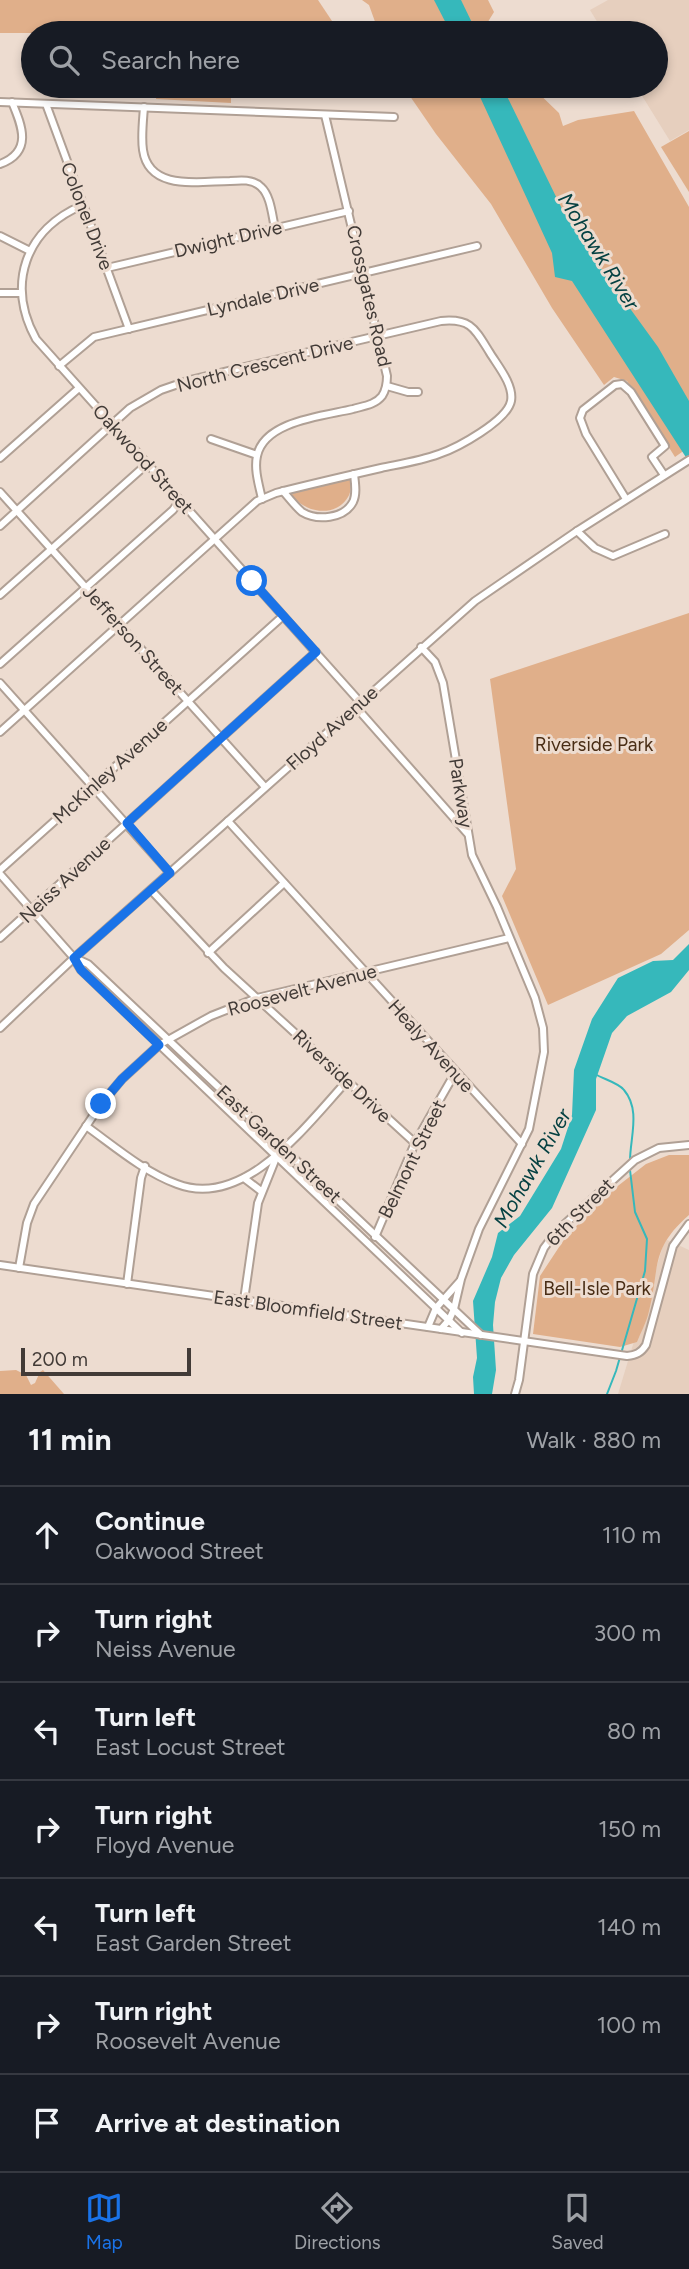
<!DOCTYPE html>
<html lang="en">
<head>
<meta charset="utf-8">
<style>
	body { margin:0; font-family:Figtree,sans-serif; background:#20242c; color:#f1f3f6 }
	.scale { position:absolute; left:21px; bottom:18px; width:170px; box-sizing:border-box; padding-left:7px; border:4px solid #423b37; border-top:0; font-size:19px; line-height:24px; white-space:nowrap; color:#423b37; -webkit-text-stroke:5px #eddcd0; paint-order:stroke }
	.stop { position:absolute; width:21px; height:21px; margin:-16px; border:5px solid #1a73e8; border-radius:50%; background:#fff }
	.stop.end { background:#1a73e8; border-color:#fff; box-shadow:0 2px 7px #0008 }
	.list { margin:0; padding:0; list-style:none }
	h2 { display:flex; justify-content:space-between; align-items:center; height:91px; margin:0; padding:0 28px; font-size:30px }
	h2 small { font-size:23px; font-weight:400; color:#9ea1a6 }
	.list li { display:grid; grid-template-columns:46px 1fr auto; gap:21px; align-items:center; box-sizing:border-box; height:98px; padding:0 28px; border-top:2px solid #363941 }
	.list b { display:block; font-size:26px; white-space:nowrap }
	.list p { margin:0; font-size:23px; white-space:nowrap; color:#9ea1a6 }
	.list em { font-size:23px; font-style:normal; color:#9ea1a6 }
	.icon { flex:none; width:38px; height:38px; fill:none; stroke:currentColor; stroke-width:2; stroke-linecap:round; stroke-linejoin:round }
	.map { position:relative; flex:none; width:689px; height:1394px; overflow:hidden }
	.search { position:absolute; background:#171b24; box-shadow:0 4px 10px #0003; left:21px; right:21px; top:21px; height:77px; display:flex; align-items:center; gap:18px; box-sizing:border-box; padding:0 24px; border-radius:38px; color:#9ea1a6; font-size:26px }
	.sheet { height:777px; background:#171b24 }
	nav { display:flex; justify-content:space-around; align-items:center; box-sizing:border-box; height:98px; border-top:2px solid #363941; background:#171b24; font-size:19px; color:#9ea1a6 }
	nav a { display:grid; justify-items:center; gap:4px }
	nav .on { color:#1a73e8 }
	.map>svg:first-child { display:block }
	.built { fill:#e6cfbe }
	.green { fill:#e0af8a }
	.water { fill:#36b8bb }
	.lines { fill:none; stroke-linecap:round; stroke-linejoin:round }
	.stream { stroke:#36b8bb; stroke-width:2 }
	.minor-casing { stroke:#b0a095; stroke-width:10 }
	.minor { stroke:#fff; stroke-width:6 }
	.route { stroke:#1a73e8; stroke-width:9 }
	.labels { text-anchor:middle; dominant-baseline:central; stroke-width:6; stroke-linejoin:round; paint-order:stroke }
	.street-label { font-size:19px; fill:#423b37; stroke:#eddcd0 }
	.park-label { font-size:19px; fill:#492d15; stroke:#eddcd0 }
	.water-label { font-size:21px; font-style:italic; fill:#054142; stroke:#eddcd0 }
</style>
</head>
<body>
<div class="map">
<svg width="689" height="1394" viewBox="0 0 689 1394">
	<rect width="100%" height="100%" fill="#eddcd0"/>
	<g class="built">
		<path d="M608 0H689V130L670 141 636 86H656V33H604L590 10Z"/>
		<path d="M665 1239 689 1250V1394H618Z"/>
	</g>
	<g class="green">
		<path d="M0 0H318L340 33H0Z"/>
		<path d="M362 0H488L494 12 486 25 491 33H377L378 30 369 5Z"/>
		<path d="M157 86H231V103L156 99Z"/>
		<path d="M403 86H531L559 113 563 126 578 120 634 111 689 207V447L675 457 627 381 614 377 604 385 552 308 491 204 436 134Z"/>
		<path d="M534 86H605L606 87C581 100 559 101 534 86Z"/>
		<path d="M689 131V192L661 147Z"/>
		<path d="M350 475C350 482 352 491 348 497 335 520 298 512 290 490Z"/>
		<path d="M689 613V930L661 954 548 1005 502 896 516 869 490 679Z"/>
		<path d="M669 1155H689V1215C650 1249 660 1267 649 1311 647 1321 641 1332 637 1342L620 1347 533 1334 540 1276 565 1238 605 1196 646 1164Z"/>
		<path d="M16 1370 26 1375 31 1385 35 1383 40 1372 43 1370 64 1394H0V1371Z"/>
	</g>
	<g class="water">
		<path d="M434 0H461L477 33H451Z"/>
		<path d="M475 86H502L563 211 589 252 658 347 689 401V462L572 281 555 277 552 253Z"/>
		<path d="M689 944V970L671 992 627 1016 612 1033 596 1079V1110L552 1208 514 1255 501 1278 495 1302 493 1325 496 1370 492 1394H474L473 1377 477 1358 473 1301 492 1257 498 1233 520 1216 561 1149 572 1115 574 1070 592 1019 618 978 653 961 673 960Z"/>
	</g>
	<g class="lines">
		<g class="stream">
			<path d="M595 1074C603 1079 619 1083 624 1090 641 1110 630 1138 630 1161"/>
			<path d="M607 1394 616 1371 645 1271 647 1239 635 1212 630 1170"/>
		</g>
		<defs>
			<g id="minor">
				<path d="M0 102 394 117"/>
				<path d="M46 104 129 329"/>
				<path d="M144 107C143 121 141 137 143 150 149 192 201 181 230 181 241 180 253 179 261 187 271 196 272 216 275 228"/>
				<path d="M0 164C33 152 22 126 12 102"/>
				<path d="M83 205C25 229 6 285 36 339L360 702"/>
				<path d="M0 236 30 251"/>
				<path d="M107 268 349 211"/>
				<path d="M0 293H21"/>
				<path d="M59 366 94 337 477 246"/>
				<path d="M387 386 408 392H418"/>
				<path d="M211 439 257 455"/>
				<path d="M0 458 79 388"/>
				<path d="M283 491C289 498 295 506 302 512 317 521 344 519 353 502 357 494 355 483 354 474"/>
				<path d="M0 492 265 787"/>
				<path d="M262 499C259 485 254 470 257 456 264 421 323 416 353 409 363 406 375 405 382 396 386 390 387 383 387 376L325 115"/>
				<path d="M626 499 586 434 580 418 583 410 615 385 622 384 631 392 665 446 652 457 664 475"/>
				<path d="M0 526 130 408 161 390 190 380 441 321C471 318 475 329 490 353 498 366 514 385 511 401 507 421 457 448 439 454 420 461 400 464 381 468 346 476 311 484 276 493L257 501 0 732"/>
				<path d="M577 531 595 548 613 556 665 534"/>
				<path d="M0 595 147 464"/>
				<path d="M421 647 435 662 443 683 472 855 497 907 535 998 543 1028 544 1052 529 1129 479 1229 461 1279 454 1309 449 1320 441 1329"/>
				<path d="M0 664 173 510 180 500"/>
				<path d="M0 683 170 873"/>
				<path d="M355 706 467 833"/>
				<path d="M228 821 522 1144"/>
				<path d="M0 870 283 616"/>
				<path d="M0 874 74 958 81 970 462 1333"/>
				<path d="M151 890 224 968 415 1143"/>
				<path d="M0 938 316 652"/>
				<path d="M208 953 284 883"/>
				<path d="M75 958 88 964 481 1335"/>
				<path d="M0 1028 74 958 475 601 577 531 689 460"/>
				<path d="M86 1126C114 1146 144 1172 177 1184 245 1210 307 1124 347 1081"/>
				<path d="M244 1178 261 1191"/>
				<path d="M375 1237 415 1143 455 1073"/>
				<path d="M0 1265 627 1356C636 1355 641 1353 646 1345L673 1246 689 1224"/>
				<path d="M19 1268 27 1223 34 1204 101 1104 122 1079 159 1045 211 1016 257 998 509 938"/>
				<path d="M127 1284 141 1178 145 1166"/>
				<path d="M244 1300 258 1203 276 1158"/>
				<path d="M428 1327 436 1308 460 1281"/>
				<path d="M515 1394 519 1380 533 1274 544 1248 556 1232 635 1160 659 1148 689 1145"/>
			</g>
		</defs>
		<use href="#minor" class="minor-casing"/>
		<use href="#minor" class="minor"/>
	</g>
	<g class="lines">
		<path class="route" d="M101 1104 122 1079 159 1045 81 970 74 958 170 873 127 823 316 652 252 581"/>
	</g>
	<g class="labels">
		<g class="street-label">
			<text transform="translate(87 216) rotate(69)">Colonel Drive</text>
			<text transform="translate(228 239) rotate(-13)">Dwight Drive</text>
			<text transform="translate(369 296) rotate(77)">Crossgates Road</text>
			<text transform="translate(263 297) rotate(-13)">Lyndale Drive</text>
			<text transform="translate(265 364) rotate(-14)">North Crescent Drive</text>
			<text transform="translate(143 459) rotate(48)">Oakwood Street</text>
			<text transform="translate(133 640) rotate(48)">Jefferson Street</text>
			<text transform="translate(332 728) rotate(-42)">Floyd Avenue</text>
			<text transform="translate(110 771) rotate(-42)">McKinley Avenue</text>
			<text transform="translate(461 793) rotate(81)">Parkway</text>
			<text transform="translate(65 880) rotate(-43)">Neiss Avenue</text>
			<text transform="translate(302 990) rotate(-15)">Roosevelt Avenue</text>
			<text transform="translate(431 1046) rotate(48)">Healy Avenue</text>
			<text transform="translate(342 1076) rotate(43)">Riverside Drive</text>
			<text transform="translate(279 1144) rotate(43)">East Garden Street</text>
			<text transform="translate(412 1159) rotate(-64)">Belmont Street</text>
			<text transform="translate(580 1212) rotate(-45)">6th Street</text>
			<text transform="translate(308 1310) rotate(8)">East Bloomfield Street</text>
		</g>
		<g class="park-label">
			<text x="594" y="744">Riverside Park</text>
			<text x="597" y="1288">Bell-Isle Park</text>
		</g>
		<g class="water-label">
			<text transform="translate(599 251) rotate(58)">Mohawk River</text>
			<text transform="translate(532 1168) rotate(-60)">Mohawk River</text>
		</g>
	</g>
</svg>
<div class="scale">200 m</div>
<div class="stop" style="left:252px;top:581px"></div>
<div class="stop end" style="left:101px;top:1104px"></div>
<div class="search"><svg class="icon" aria-label="search" viewBox="0 0 24 24"><circle cx="10" cy="10" r="6"/><path d="M15 15l6 6"/></svg>Search here</div>
</div>
<section class="sheet">
<h2>11 min<small>Walk · 880 m</small></h2>
<ul class="list">
<li><svg class="icon" aria-label="ahead" viewBox="0 0 24 24"><path d="M12 20V5M6 11l6-6 6 6"/></svg><div><b>Continue</b><p>Oakwood Street</p></div><em>110 m</em></li>
<li><svg class="icon" aria-label="right" viewBox="0 0 24 24"><path d="M7 20v-9h11M14 6l5 5-5 5"/></svg><div><b>Turn right</b><p>Neiss Avenue</p></div><em>300 m</em></li>
<li><svg class="icon" aria-label="left" viewBox="0 0 24 24"><path d="M17 20v-9H6M10 6l-5 5 5 5"/></svg><div><b>Turn left</b><p>East Locust Street</p></div><em>80 m</em></li>
<li><svg class="icon" aria-label="right" viewBox="0 0 24 24"><path d="M7 20v-9h11M14 6l5 5-5 5"/></svg><div><b>Turn right</b><p>Floyd Avenue</p></div><em>150 m</em></li>
<li><svg class="icon" aria-label="left" viewBox="0 0 24 24"><path d="M17 20v-9H6M10 6l-5 5 5 5"/></svg><div><b>Turn left</b><p>East Garden Street</p></div><em>140 m</em></li>
<li><svg class="icon" aria-label="right" viewBox="0 0 24 24"><path d="M7 20v-9h11M14 6l5 5-5 5"/></svg><div><b>Turn right</b><p>Roosevelt Avenue</p></div><em>100 m</em></li>
<li><svg class="icon" aria-label="arrive" viewBox="0 0 24 24"><path d="M6 21V4h12l-3 4 3 4H6"/></svg><div><b>Arrive at destination</b></div></li>
</ul>
</section>
<nav>
<a class="on"><svg class="icon" aria-label="map" viewBox="0 0 24 24"><path d="M3 6l6-2 6 2 6-2v14l-6 2-6-2-6 2zM9 4v14M15 6v14"/></svg>Map</a>
<a><svg class="icon" aria-label="directions" viewBox="0 0 24 24"><path d="M12 3l9 9-9 9-9-9zM9 14v-3h6M13 9l2 2-2 2"/></svg>Directions</a>
<a><svg class="icon" aria-label="saved" viewBox="0 0 24 24"><path d="M7 4h10v16l-5-4-5 4z"/></svg>Saved</a>
</nav>
</body>
</html>
